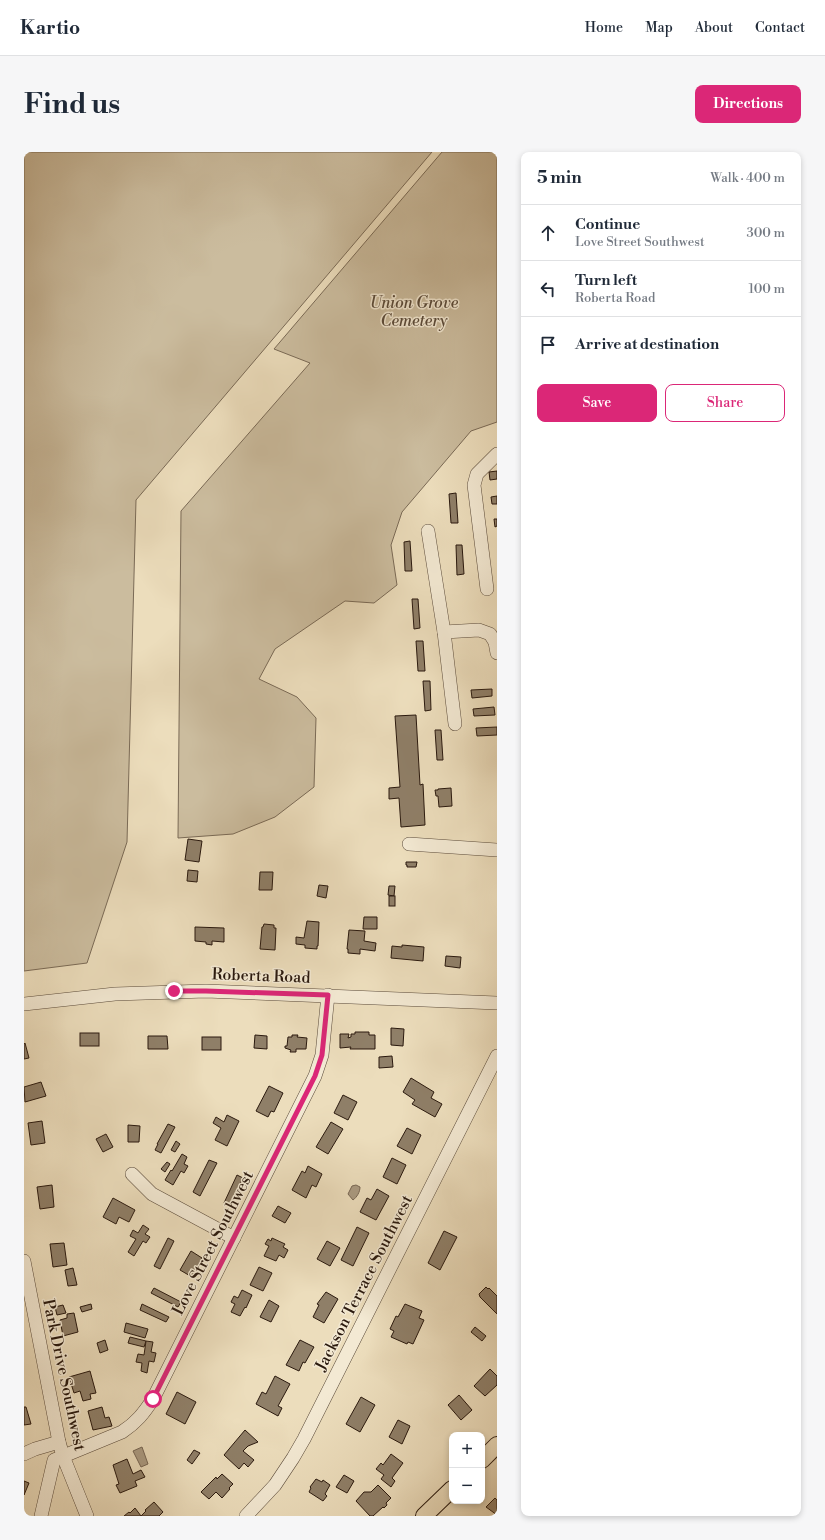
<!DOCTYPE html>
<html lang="en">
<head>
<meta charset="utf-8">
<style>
	body { margin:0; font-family:"Libre Bodoni",serif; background:#f6f6f7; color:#1f2937 }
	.controls { position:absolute; right:12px; bottom:12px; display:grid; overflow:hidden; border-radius:8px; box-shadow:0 2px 6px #0003 }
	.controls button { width:36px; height:36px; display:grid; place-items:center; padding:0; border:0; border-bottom:1px solid #e0e1e3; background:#fff; color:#1f2937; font:20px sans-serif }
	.stop { position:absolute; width:12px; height:12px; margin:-9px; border:3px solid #db2777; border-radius:50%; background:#fff }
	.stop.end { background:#db2777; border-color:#fff; box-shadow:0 1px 4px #0008 }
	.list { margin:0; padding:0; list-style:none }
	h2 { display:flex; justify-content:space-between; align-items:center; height:52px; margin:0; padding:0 16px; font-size:17px }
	h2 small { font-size:13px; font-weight:400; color:#747a83 }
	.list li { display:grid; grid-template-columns:26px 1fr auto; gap:12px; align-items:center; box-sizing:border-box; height:56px; padding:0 16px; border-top:1px solid #e0e1e3 }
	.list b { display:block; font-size:15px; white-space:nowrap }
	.list p { margin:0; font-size:13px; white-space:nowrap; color:#747a83 }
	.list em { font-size:13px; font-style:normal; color:#747a83 }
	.actions { display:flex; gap:8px; padding:12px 16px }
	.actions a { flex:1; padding:9px 0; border:1px solid #db2777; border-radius:8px; text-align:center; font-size:14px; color:#db2777 }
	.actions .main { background:#db2777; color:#fff }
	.icon { flex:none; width:22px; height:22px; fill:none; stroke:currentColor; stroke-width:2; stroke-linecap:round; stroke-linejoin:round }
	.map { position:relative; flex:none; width:473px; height:1364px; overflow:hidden; border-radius:8px }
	header { display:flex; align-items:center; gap:24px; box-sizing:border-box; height:56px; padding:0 20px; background:#fff; border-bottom:1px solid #e0e1e3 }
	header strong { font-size:19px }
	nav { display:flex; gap:22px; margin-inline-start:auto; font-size:14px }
	.intro { display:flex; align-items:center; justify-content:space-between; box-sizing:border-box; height:96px; padding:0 24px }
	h1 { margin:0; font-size:28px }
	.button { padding:10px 18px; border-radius:8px; background:#db2777; color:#fff; font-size:14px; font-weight:700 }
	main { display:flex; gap:24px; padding:0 24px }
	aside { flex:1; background:#fff; border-radius:8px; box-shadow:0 2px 6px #0003 }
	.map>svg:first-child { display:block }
	.green { fill:#cbbc9e; stroke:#7a6a56 }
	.water { fill:#aa9a81; stroke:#776653 }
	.building { fill:#8f7f68; stroke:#2a190e }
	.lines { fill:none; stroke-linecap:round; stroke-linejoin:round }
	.minor-casing { stroke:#5a4a3a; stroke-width:14 }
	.major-casing { stroke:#2a190e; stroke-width:18 }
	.minor { stroke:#f3e9d3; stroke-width:13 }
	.major { stroke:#ecddbc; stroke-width:16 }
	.route { stroke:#db2777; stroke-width:5 }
	.labels { text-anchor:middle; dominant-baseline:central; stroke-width:3; stroke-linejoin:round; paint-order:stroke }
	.park-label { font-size:16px; font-style:italic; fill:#5a4a39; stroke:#f3e9d3 }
	.street-label { font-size:16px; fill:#2a190e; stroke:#f3e9d3 }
</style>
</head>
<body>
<header>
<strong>Kartio</strong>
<nav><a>Home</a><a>Map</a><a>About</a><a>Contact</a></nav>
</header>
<div class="intro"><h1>Find us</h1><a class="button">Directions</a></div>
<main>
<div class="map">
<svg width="473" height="1364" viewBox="0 0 473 1364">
	<rect width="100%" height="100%" fill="#ecddbc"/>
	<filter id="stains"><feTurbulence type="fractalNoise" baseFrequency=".005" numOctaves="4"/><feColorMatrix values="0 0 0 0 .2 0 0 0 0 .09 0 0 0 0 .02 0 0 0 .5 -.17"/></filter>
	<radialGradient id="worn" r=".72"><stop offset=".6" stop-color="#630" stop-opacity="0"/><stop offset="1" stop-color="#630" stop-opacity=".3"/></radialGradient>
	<g class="green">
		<path d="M0 0H408L112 348 103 690 63 811 0 819Z"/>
		<path d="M418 0H473V270L447 279 378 360 367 393 373 433 350 451 321 449 251 497 235 527 273 545 292 566 290 635 251 665 209 682 154 686 157 359 286 211 250 197Z"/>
	</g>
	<g class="water">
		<path d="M332 1033 336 1035C336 1040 333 1045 329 1048L324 1042 328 1034Z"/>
		<path d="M118 1295 124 1312 117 1315 109 1299Z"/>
	</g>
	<g class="building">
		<path d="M473 319V327L466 328 465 320Z"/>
		<path d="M432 341 434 371H427L425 342Z"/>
		<path d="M473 344V352H468L467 345Z"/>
		<path d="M470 367H473V374L471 375Z"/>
		<path d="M386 389 388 419H381L380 390Z"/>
		<path d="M432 393H438L440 422 433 423Z"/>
		<path d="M388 447H394L396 476 390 477Z"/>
		<path d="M392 489H399L401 519H394Z"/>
		<path d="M399 529H406L407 558 401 559Z"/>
		<path d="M468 537V544L448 546 447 538Z"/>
		<path d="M470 555 471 563 450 564 449 557Z"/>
		<path d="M392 563 396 633 399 632 401 673 377 675 375 646 365 647V636L376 635 371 564Z"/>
		<path d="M473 575V583L453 584 452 576Z"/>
		<path d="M411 578H417L419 608H413Z"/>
		<path d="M427 636 428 654 415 655 414 644H412L411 638H414V637Z"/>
		<path d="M164 687 178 689 175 710 161 708Z"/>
		<path d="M382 710H393L392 715H383V713H382Z"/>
		<path d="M164 718 174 719 173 730 163 729Z"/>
		<path d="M236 720H249L248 738H235Z"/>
		<path d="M295 733 304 734 302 746 293 744Z"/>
		<path d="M365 734H371L370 744 364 743Z"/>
		<rect x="365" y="744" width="6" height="10"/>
		<path d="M340 765H353V777H339Z"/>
		<path d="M283 769 295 770 294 794H293V797L281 796V793L272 792V785L280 786Z"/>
		<path d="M240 772 250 773V776H252L251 798 236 797 238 775H239Z"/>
		<path d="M171 775 200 776V790L188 789V793L182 792V790L171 789Z"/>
		<path d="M325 778 341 779 340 789 352 791 351 799 336 797V802L324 801V797H323Z"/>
		<path d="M378 793 400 795 399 809 367 806 368 794 378 795Z"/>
		<path d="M422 804 437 805 436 816 421 814Z"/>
		<path d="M367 876 380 877 379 894 367 893Z"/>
		<path d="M331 880H345V883H351V897H326L327 895 316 896V882H325L324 886 327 885V882H331Z"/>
		<rect x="56" y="881" width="19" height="13"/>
		<path d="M231 883 243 884V897L230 896Z"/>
		<path d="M268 883H274L273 885 283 886 282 897H272V900H266L267 898 261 896V894H263L264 885H268Z"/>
		<path d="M124 884H143L144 897H124Z"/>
		<rect x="178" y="885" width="19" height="13"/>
		<path d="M1 891 5 906 0 907V892Z"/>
		<path d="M368 904 369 915 355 916V905Z"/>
		<path d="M387 926 410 940 407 946 418 952 411 965 388 952 391 948 379 940Z"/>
		<path d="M17 930 22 944 1 950 0 935Z"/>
		<path d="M245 934 259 941 250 960 247 959 244 965 232 959Z"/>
		<path d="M319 943 333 950 324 968 310 961Z"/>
		<path d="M203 963 215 969 203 994 191 988 197 976 189 971 192 965 200 970Z"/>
		<path d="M18 969 21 991 7 993 4 971Z"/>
		<path d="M307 970 319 977 304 1002 292 995Z"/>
		<path d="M144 972 151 975 137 1001 131 998 134 992H133Z"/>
		<path d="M104 973 116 974 115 990H104Z"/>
		<path d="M383 976 397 983 388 1002 373 994Z"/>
		<path d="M82 982 89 995 79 1000 72 987Z"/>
		<path d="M152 989 156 992 151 1000 147 998Z"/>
		<path d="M158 1002 163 1005 160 1012 164 1014 160 1021 157 1019 149 1033 141 1028 147 1018 148 1019Z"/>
		<path d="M368 1006 382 1013 373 1032 359 1025Z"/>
		<path d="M185 1008 193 1011 176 1044 169 1040Z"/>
		<path d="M143 1010 146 1012 141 1020 137 1017Z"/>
		<path d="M284 1014 298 1022 292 1035 288 1033 282 1046 268 1038 278 1019 281 1021Z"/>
		<path d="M213 1023 219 1026 206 1054 200 1051Z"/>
		<path d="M28 1033 30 1055 16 1057 13 1035Z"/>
		<path d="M353 1037 365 1044 352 1068 336 1060 343 1046 347 1048Z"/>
		<path d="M89 1046 111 1058 105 1070 95 1065 92 1072 79 1065Z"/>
		<path d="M254 1054 267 1061 261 1071 248 1064Z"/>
		<path d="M119 1073 125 1077 121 1082 126 1085 122 1091 119 1089 110 1104 104 1100 112 1087 106 1084 109 1078 114 1081Z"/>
		<path d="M333 1075 345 1081 329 1114 317 1108Z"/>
		<path d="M420 1079 433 1085 416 1118 404 1111Z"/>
		<path d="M144 1086 150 1089 136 1117 130 1114Z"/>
		<path d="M248 1086 261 1092 259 1095 264 1098 260 1106 255 1103 252 1109 240 1104 245 1094 241 1092 244 1087 247 1089Z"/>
		<path d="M303 1089 316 1096 306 1114 293 1107Z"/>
		<path d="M40 1091 43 1113 29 1115 26 1092Z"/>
		<path d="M167 1099 178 1106 168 1125 156 1118Z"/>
		<path d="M235 1115 248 1121 239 1139 226 1133Z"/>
		<path d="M49 1116 53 1133 44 1134 41 1118Z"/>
		<path d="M462 1135 464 1137 465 1136 473 1144V1162L456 1145 455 1142Z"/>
		<path d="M130 1136 157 1150 154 1155 127 1141Z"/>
		<path d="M218 1138 228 1143 222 1156 221 1155 216 1164 207 1160 211 1152 207 1150 210 1144 214 1146Z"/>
		<path d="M302 1140 314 1147 300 1171 289 1165 295 1153 293 1152Z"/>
		<path d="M245 1148 255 1154 247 1170 236 1165Z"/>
		<path d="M67 1152 68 1157 58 1160 56 1155Z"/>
		<path d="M118 1152 145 1165 142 1170 116 1158Z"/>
		<path d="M381 1152 398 1159 395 1166 400 1168 389 1192 384 1190 383 1192 367 1185 370 1179 366 1177 372 1164 374 1165Z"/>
		<path d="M39 1153 42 1161 33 1163 31 1155Z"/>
		<path d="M50 1161 54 1180 39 1184 36 1168 43 1166V1162Z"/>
		<path d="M102 1171 124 1177 121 1186 100 1180Z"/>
		<path d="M451 1175 462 1184 458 1189 447 1180Z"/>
		<path d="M106 1185 122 1189 120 1195 104 1191Z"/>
		<path d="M81 1188 84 1198 76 1201 73 1191Z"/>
		<path d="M276 1188 290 1195 281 1211 279 1210 275 1219 262 1213Z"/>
		<path d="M122 1189 129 1190 127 1200 132 1201 130 1210 125 1209 123 1221 117 1219 118 1211 112 1210 114 1202 120 1203Z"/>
		<path d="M466 1217 473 1224V1233L461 1244 450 1234Z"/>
		<path d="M66 1219 72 1241 66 1242 67 1247 59 1249 56 1239 50 1241 45 1225Z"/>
		<path d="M251 1224 266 1232 254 1254 258 1256 254 1264 232 1252 238 1240 242 1242Z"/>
		<path d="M153 1240 172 1250 161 1272 142 1262Z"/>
		<path d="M435 1243 448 1258 437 1268 424 1253Z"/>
		<path d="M337 1245 351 1253 336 1280 322 1272Z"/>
		<path d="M0 1255H2L7 1272 0 1273Z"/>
		<path d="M78 1255 81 1266 85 1265 88 1274 69 1278 64 1259Z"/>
		<path d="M374 1268 386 1274 378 1292 365 1285Z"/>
		<path d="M221 1278 234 1290 224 1294 219 1299 230 1308 224 1315 220 1311 215 1317 200 1303Z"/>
		<path d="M170 1298 176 1301 168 1312 163 1308Z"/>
		<path d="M367 1302 379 1311 368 1326 371 1329 367 1335 357 1327 360 1323 352 1317 357 1311 359 1313Z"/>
		<path d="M103 1307 109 1322 117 1318 121 1325 111 1329 113 1334 96 1341 92 1333 95 1332 89 1313Z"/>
		<path d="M198 1322 209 1332 205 1336 206 1337 198 1346 192 1340 185 1347 177 1340 192 1325 193 1327Z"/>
		<path d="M320 1323 330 1329 323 1341 312 1335Z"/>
		<path d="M292 1327 298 1330 299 1328 306 1333 301 1342 303 1344 299 1349 285 1340 287 1336 286 1335Z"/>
		<path d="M0 1329 5 1331 0 1343Z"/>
		<path d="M354 1333 367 1346 362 1351 363 1353 360 1356 359 1355 349 1364H346L332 1349 340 1340H347Z"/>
		<path d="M471 1346 473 1348V1363L462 1355Z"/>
		<path d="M130 1350 139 1360 135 1364H117L122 1359 121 1358Z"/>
		<path d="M111 1356 117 1364H100L105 1360 106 1361Z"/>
	</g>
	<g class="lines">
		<defs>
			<g id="minor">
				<path d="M404 379 420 480 431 572"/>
				<path d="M463 437 450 333 453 322 473 302"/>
				<path d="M420 480 455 478 466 482 471 490 473 501"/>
				<path d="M385 692 473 698"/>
				<path d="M0 852 91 842 182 839 473 851"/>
				<path d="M108 1022 128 1042 210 1086"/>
				<path d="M0 1109 35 1290 39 1304 63 1364"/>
				<path d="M0 1302 11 1297 35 1290"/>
				<path d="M17 1364 30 1308 98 1280C112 1271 120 1261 129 1247L291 924 298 903 304 843"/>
				<path d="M222 1364 251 1333 269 1306 280 1287 473 904"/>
			</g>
			<g id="major">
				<path d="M458 1308 473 1293"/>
				<path d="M400 1364 428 1337"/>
			</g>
		</defs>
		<use href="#minor" class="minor-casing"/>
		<use href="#major" class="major-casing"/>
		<use href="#minor" class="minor"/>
		<use href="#major" class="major"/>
	</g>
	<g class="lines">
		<path class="route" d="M129 1247 291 924 298 903 304 843 182 839H150"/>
	</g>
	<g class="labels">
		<g class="park-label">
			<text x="390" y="151">Union Grove<tspan x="390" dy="18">Cemetery</tspan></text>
		</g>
		<g class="street-label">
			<text transform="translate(237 824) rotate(2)">Roberta Road</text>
			<text transform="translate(189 1091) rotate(-63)">Love Street Southwest</text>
			<text transform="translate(340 1131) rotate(-63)">Jackson Terrace Southwest</text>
			<text transform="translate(40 1223) rotate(78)">Park Drive Southwest</text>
		</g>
	</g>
	<rect width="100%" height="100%" filter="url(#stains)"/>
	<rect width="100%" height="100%" fill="url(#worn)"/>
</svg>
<div class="controls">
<button>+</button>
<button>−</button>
</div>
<div class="stop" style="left:129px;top:1247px"></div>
<div class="stop end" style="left:150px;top:839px"></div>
</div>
<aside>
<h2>5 min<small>Walk · 400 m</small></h2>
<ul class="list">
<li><svg class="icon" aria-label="ahead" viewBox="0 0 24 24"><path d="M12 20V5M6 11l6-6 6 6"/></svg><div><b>Continue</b><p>Love Street Southwest</p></div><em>300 m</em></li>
<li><svg class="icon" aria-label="left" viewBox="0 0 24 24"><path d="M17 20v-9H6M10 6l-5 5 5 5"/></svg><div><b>Turn left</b><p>Roberta Road</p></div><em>100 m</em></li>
<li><svg class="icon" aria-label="arrive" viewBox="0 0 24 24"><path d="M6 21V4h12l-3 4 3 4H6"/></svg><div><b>Arrive at destination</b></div></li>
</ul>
<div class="actions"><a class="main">Save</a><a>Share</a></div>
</aside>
</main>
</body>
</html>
